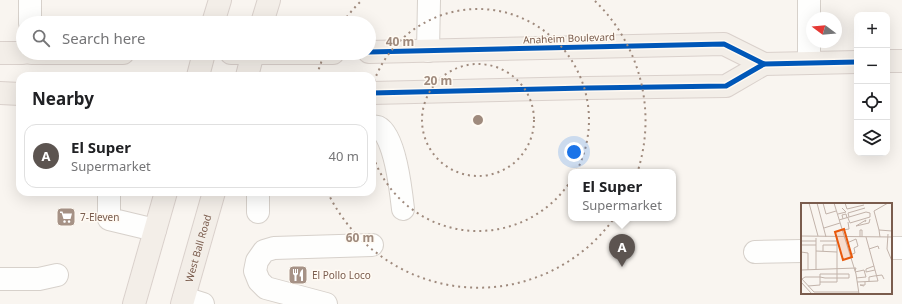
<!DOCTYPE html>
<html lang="en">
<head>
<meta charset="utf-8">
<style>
	body { margin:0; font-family:"Noto Sans",sans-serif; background:#f2f2f2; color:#202124 }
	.controls { position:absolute; right:12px; top:12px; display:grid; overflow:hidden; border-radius:8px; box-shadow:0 4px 16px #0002 }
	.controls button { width:36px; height:36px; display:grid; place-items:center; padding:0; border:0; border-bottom:1px solid #e0e0e0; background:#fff; color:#202124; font:20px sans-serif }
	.compass { position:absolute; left:806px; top:12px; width:36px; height:36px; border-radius:50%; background:#fff; box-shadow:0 4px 16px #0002; rotate:286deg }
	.you { position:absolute; left:574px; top:152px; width:14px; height:14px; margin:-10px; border:3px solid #fff; border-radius:50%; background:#1a73e8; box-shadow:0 0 0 6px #1a73e833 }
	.badge { display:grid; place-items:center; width:26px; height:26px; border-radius:50%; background:#5c5450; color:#fff; font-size:13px; font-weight:700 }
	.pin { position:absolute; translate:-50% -33px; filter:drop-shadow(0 1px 2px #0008) }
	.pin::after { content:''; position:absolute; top:21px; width:14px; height:12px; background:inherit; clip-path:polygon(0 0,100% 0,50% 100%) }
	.popup { position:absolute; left:568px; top:169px; width:108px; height:52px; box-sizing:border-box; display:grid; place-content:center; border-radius:8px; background:#fff; filter:drop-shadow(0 1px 3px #0005); font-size:13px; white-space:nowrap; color:#757577 }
	.popup b { font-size:15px; color:#202124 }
	.popup::after { content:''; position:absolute; left:50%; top:100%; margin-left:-8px; border:8px solid transparent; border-top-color:#fff }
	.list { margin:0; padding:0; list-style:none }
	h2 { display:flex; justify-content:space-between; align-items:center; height:52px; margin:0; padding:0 16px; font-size:17px }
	h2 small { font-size:13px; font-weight:400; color:#757577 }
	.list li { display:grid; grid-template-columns:26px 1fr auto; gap:12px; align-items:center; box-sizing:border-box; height:64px; margin:0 8px 8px; padding:0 8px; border:1px solid #e0e0e0; border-radius:12px }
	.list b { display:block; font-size:15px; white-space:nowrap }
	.list p { margin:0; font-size:13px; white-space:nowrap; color:#757577 }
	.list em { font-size:13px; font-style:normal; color:#757577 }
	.icon { flex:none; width:22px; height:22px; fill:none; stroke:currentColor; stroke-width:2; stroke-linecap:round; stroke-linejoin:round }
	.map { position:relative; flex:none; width:902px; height:304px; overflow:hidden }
	.search { position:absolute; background:#fff; box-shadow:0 4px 16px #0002; left:16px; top:16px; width:360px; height:44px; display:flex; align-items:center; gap:10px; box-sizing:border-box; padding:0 14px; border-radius:22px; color:#757577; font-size:15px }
	.panel { position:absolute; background:#fff; box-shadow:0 4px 16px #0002; left:16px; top:72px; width:360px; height:124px; border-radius:12px }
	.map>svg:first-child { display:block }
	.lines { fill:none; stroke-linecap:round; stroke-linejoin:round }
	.minor-casing { stroke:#d7d1cb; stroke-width:24 }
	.major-casing { stroke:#dad1cc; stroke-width:24 }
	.minor { stroke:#fefefd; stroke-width:22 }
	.major { stroke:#f3eee8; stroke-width:22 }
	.cycleway-casing { stroke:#fffaf3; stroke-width:8 }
	.cycleway { stroke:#0057b8; stroke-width:5 }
	.ring { fill:none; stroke:#9f8a7d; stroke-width:2; stroke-dasharray:2 4 }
	.labels { text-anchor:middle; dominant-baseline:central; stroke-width:3; stroke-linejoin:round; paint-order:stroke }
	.street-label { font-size:10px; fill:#7a5c4d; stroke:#fffaf3 }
	.poi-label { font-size:10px; fill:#7a5c4d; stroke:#fffaf3; text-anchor:start }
	.inset-road { fill:none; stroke:#c2b3aa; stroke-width:1 }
	.view { fill:#e8590c; fill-opacity:0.15; stroke:#e8590c; stroke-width:2 }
	.inset-edge { fill:none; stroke:#7a5c4d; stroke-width:2 }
	.centre { fill:#9f8a7d; stroke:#fffaf3; stroke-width:2 }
	.ring-label { font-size:12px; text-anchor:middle; font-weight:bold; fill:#9f8a7d; stroke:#fffaf3; stroke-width:3; stroke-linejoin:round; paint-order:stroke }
</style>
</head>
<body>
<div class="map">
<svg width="902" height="304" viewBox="0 0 902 304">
	<rect width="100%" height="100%" fill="#f9f5f0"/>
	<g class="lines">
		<defs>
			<g id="minor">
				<path d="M809 0V63"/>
				<path d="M30 23V0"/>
				<path d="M428 51 429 0"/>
				<path d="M372 126C372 126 378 127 378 127 395 135 401 191 403 209"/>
				<path d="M109 192V219L155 230"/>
				<path d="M258 192V212"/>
				<path d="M891 248H902"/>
				<path d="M755 252 802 251"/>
				<path d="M0 279H39L57 275"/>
				<path d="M184 298 203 304"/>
				<path d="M326 304 266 288 259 281 255 271 257 261 264 251 274 248 372 245"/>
			</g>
			<g id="major">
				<path d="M213 23 220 0"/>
				<path d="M262 23 269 0"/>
				<path d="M369 52 724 44 764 64 857 62"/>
				<path d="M0 53H23"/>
				<path d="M31 53H123"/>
				<path d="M231 53H333"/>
				<path d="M887 61H902"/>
				<path d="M198 76 204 53"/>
				<path d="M247 76 253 53"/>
				<path d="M0 93 20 94"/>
				<path d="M372 93 587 88 726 86 764 64"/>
				<path d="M134 304 166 192"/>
				<path id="s1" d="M182 304 214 192"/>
			</g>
		</defs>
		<use href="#minor" class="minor-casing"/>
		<use href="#major" class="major-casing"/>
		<use href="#minor" class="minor"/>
		<use href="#major" class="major"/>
		<defs>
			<g id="cycleway">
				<path d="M369 52 724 44 764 64 857 62"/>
				<path d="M31 53H123"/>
				<path d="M253 53H333"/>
				<path d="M372 93 587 88 726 86 764 64"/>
			</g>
		</defs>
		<use href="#cycleway" class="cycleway-casing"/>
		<use href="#cycleway" class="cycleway"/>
	</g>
	<g class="ring">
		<circle cx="478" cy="120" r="56"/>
		<path d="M372 87A111 111 0 1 1 372 153"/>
		<path d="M317 75A167 167 0 0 1 325 53M343 22A167 167 0 0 1 361 1M595 1A167 167 0 1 1 328 193"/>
	</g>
	<defs>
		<symbol id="supermarket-square" viewBox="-11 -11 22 22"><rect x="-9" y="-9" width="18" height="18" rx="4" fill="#a69286" stroke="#fffaf3"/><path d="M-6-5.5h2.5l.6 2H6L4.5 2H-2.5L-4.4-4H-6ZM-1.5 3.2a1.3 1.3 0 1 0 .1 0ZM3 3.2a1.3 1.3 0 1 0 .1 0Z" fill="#fff"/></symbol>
		<symbol id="restaurant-square" viewBox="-11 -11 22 22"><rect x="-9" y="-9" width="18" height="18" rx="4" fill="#a69286" stroke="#fffaf3"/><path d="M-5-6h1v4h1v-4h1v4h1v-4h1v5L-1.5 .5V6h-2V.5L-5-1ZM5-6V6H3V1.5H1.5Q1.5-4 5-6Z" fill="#fff"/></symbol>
	</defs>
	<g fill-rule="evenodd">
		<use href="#supermarket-square" x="55" y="206" width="22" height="22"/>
		<use href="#restaurant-square" x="287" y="264" width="22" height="22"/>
	</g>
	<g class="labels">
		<g class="street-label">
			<text transform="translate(569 38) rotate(-2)">Anaheim Boulevard</text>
			<text stroke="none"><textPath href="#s1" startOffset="58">West Ball Road</textPath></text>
		</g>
		<g class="poi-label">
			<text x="80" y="217">7-Eleven</text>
			<text x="312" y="275">El Pollo Loco</text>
		</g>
	</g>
	<g transform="translate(801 203)">
		<rect width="91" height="91" fill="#f9f5f0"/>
		<path class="inset-road" d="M8 0 17 33M16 0 25 34M22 0 25 11 35 8M33 0 55 71 58 91M44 0 46 6 63 2M37 11 45 9 41 5M48 14 47 10 64 5M47 15 49 20 69 14V10L65 9M42 16 41 12 45 11 46 15M38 17 65 9M55 23 68 20 69 16M55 23 65 17 64 19M23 25 39 20M42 27 48 26 47 19M78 27 73 8 87 0M87 31 86 46 91 58M0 33 91 34M59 34V27H61V34M65 34 77 78M79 34 78 27 91 28M0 38H15M19 38H36M46 40 55 36 57 43 53 45 54 50 49 52M0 42H15M68 46 77 43 78 46M15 48 36 49M22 48V42H36M0 49 7 50V67M73 63 65 66V69L74 67M0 67 55 65 54 68M15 67V35M54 69 63 67 65 74 55 75M0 75 13 89H58M1 76 4 74H19L24 75H48V71H19V82L7 83M0 79 11 91M19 79H36V34M56 79 77 78M68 79V74L73 73 81 72 83 76M63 83 59 82H64V79"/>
		<path class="view" d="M43 26 51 54 42 57 34 29Z"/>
		<rect width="91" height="91" class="inset-edge"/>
	</g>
	<circle cx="478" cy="120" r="6" class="centre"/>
	<g class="ring-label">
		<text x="400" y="46">40 m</text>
		<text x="438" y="85">20 m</text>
		<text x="360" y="242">60 m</text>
	</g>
</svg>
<div class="controls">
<button>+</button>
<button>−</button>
<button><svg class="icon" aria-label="locate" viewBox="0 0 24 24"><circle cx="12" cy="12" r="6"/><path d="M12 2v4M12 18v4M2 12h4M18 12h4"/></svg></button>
<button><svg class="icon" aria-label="layers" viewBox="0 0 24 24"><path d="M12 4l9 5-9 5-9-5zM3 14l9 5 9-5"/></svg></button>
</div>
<svg class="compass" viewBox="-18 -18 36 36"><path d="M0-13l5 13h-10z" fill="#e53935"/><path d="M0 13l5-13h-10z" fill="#757577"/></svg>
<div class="you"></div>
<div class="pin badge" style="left:622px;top:267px">A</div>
<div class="popup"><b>El Super</b>Supermarket</div>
<div class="search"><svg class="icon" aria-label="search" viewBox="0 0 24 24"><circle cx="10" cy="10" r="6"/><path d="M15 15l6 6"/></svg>Search here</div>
<section class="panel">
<h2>Nearby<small></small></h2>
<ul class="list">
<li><span class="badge">A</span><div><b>El Super</b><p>Supermarket</p></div><em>40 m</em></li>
</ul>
</section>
</div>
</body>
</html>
